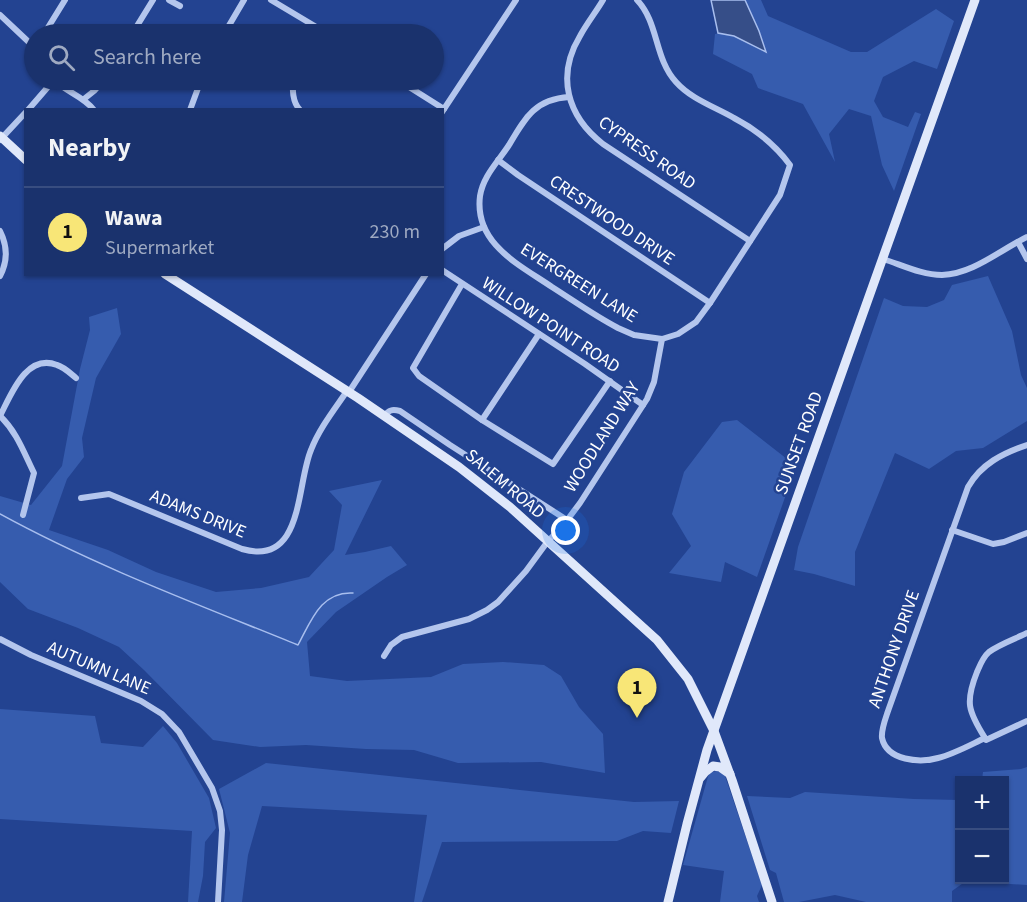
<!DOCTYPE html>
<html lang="en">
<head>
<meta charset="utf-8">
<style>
	body { margin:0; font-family:"Source Sans 3",sans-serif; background:#273e75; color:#f1f3f6 }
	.controls { position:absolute; right:18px; bottom:18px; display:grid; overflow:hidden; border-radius:0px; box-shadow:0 2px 4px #0004 }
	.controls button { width:54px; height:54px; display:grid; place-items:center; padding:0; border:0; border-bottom:2px solid #384d80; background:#1a326d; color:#f1f3f6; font:30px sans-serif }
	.you { position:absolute; left:566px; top:531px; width:21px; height:21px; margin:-15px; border:4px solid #fff; border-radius:50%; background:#1a73e8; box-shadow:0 0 0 9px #1a73e833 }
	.badge { display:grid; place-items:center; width:39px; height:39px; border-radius:50%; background:#f8e677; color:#111; font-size:20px; font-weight:700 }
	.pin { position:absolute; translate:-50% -50px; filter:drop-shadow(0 2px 3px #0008) }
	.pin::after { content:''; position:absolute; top:32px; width:21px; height:18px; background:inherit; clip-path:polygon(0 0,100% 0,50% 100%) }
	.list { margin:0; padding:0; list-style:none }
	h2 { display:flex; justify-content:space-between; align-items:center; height:78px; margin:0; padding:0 24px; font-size:26px }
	h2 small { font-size:20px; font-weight:400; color:#9faac2 }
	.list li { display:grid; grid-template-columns:39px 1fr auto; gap:18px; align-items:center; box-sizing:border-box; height:90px; padding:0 24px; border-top:2px solid #384d80 }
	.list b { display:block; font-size:22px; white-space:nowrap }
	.list p { margin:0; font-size:20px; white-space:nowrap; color:#9faac2 }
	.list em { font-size:20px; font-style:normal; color:#9faac2 }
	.icon { flex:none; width:33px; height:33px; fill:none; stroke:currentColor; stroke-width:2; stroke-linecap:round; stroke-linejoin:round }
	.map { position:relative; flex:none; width:1027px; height:902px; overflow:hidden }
	.search { position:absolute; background:#1a326d; box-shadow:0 2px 4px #0004; left:24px; top:24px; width:420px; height:66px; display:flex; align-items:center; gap:15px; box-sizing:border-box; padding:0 21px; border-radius:33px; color:#9faac2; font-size:22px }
	.panel { position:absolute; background:#1a326d; box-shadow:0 2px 4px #0004; left:24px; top:108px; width:420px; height:168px; border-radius:0px }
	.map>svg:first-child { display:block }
	.green { fill:#365cae }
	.water { fill:#364e88; stroke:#a8beee; stroke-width:1.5 }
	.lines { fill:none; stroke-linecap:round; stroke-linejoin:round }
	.stream { stroke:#a8beee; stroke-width:1.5 }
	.street { stroke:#b4c6ed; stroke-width:6 }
	.secondary { stroke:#e0e8fa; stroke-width:9 }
	.labels { text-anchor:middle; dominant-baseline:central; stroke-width:5; stroke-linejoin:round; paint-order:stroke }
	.street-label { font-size:18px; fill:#fff; stroke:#234391 }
</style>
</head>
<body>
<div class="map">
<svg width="1027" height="902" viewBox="0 0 1027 902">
	<rect width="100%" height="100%" fill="#234391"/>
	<g class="green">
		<path d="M738 0H761L768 16 851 52H867L936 9 954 21 937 69 914 61 883 77 874 101 883 117 908 127 915 112 921 114 894 191 882 165 871 116 849 109 829 134 835 162 803 104 758 88 752 74 713 54 715 34 750 28Z"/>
		<path d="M988 276 1012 331 1021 375 1027 388V421L983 448 956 451 929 469 895 453 855 552V586L814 574 794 570 798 547 884 298 903 306 927 307 944 300 952 285Z"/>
		<path d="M117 308 121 334 96 378 82 438 84 457 67 479 49 530 108 550 156 572 216 592 261 588 309 577 334 550 342 505 329 491 382 480 345 555 365 552 391 546 407 565 387 577 336 612 307 642 310 676 347 681 431 677 463 664 503 662 544 665 561 676 579 707 603 734 605 773 541 762 458 763 414 750 366 749 306 745 260 747 213 740 144 670 119 647 78 628 28 609 0 582V496L31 505 62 466 80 369 90 330 89 317Z"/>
		<path d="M737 420 796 466 757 577 725 562 721 582 669 573 691 546 672 514 684 472 722 422Z"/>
		<path d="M0 709 95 716 101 743 143 747 163 726 177 743 209 798 216 828 205 842 203 876 198 902H188L192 831 0 819Z"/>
		<path d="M266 763 634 802 679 801 671 833 643 831 617 841 442 842 422 902H414L427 815 262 806 248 855 242 902H224L230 833 219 789Z"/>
		<path d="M1027 767V885L966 881 952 891V902H866L835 895 799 902H784L776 873 770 870 747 796 790 798 805 792 914 799 959 800 960 880H1004V780H982L983 772 1021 769Z"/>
		<path d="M716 771 724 773 762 885 757 896 759 902H720L724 871 683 865 709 773Z"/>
	</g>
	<path class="water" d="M711 0H745L759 31 766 52 734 36 718 33Z"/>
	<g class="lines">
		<path class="stream" d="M0 514C95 566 197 604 298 645 311 621 321 591 353 593"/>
		<g class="street">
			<path d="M169 0 180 6"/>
			<path d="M271 0 328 34"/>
			<path d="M603 0C596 12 587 23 580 36 556 76 567 116 603 144L750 241"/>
			<path d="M0 15 34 47"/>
			<path d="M44 34 65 0"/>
			<path d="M132 34 153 0"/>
			<path d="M224 34 244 0"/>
			<path d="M54 80C66 92 83 96 94 110"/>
			<path d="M295 80C291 88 293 103 300 110"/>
			<path d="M398 80 444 109"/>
			<path d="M569 97C535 99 525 118 509 145 498 162 483 176 480 196 474 244 520 265 552 287 574 301 595 316 618 328L634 335 662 339 678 334 696 322 710 303 780 195 790 165C776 146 755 129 734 118 715 107 691 99 676 82 654 58 659 23 637 0"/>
			<path d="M84 99 94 91 104 80"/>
			<path d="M28 110 54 80"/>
			<path d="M190 110 201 80"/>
			<path d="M442 112 516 0"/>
			<path d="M0 140 26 112"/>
			<path d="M498 160 518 175 710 303"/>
			<path d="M0 231C8 247 8 261 0 276"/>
			<path d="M1018 242 1027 259"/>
			<path d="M442 249 459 236 484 227"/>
			<path d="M883 259C902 265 922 275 942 275 973 274 1000 250 1027 237"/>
			<path d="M442 270 585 364 643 405"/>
			<path d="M462 284 413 368 419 376 482 420 553 464 610 381"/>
			<path d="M349 392 426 274"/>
			<path d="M0 416C17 432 24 453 34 473L23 515"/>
			<path d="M0 416C11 395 26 353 57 365 64 367 70 373 76 378"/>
			<path d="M384 416C389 410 392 409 400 411L450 445 567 520"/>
			<path d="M482 420 539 334"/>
			<path d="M1027 445C1003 453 981 464 968 487L888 711C885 720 881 730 882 738 887 761 920 763 938 758 954 754 970 745 985 738L986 740 1027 721"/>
			<path d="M81 498 109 494 242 549C304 567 296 485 311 450 319 429 334 410 347 391"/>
			<path d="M952 530 993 544 1004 542 1027 533"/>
			<path d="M0 639 31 655 141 701 162 714 179 732 212 788 220 811 222 830 218 902"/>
			<path d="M384 656 391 645 402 637 469 619 487 610 498 602 526 571 548 541 562 527 580 503 647 399 654 382 662 339"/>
			<path d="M985 738C968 711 965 702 977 672 980 665 983 657 989 652 1000 644 1015 639 1027 633"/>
		</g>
		<g class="secondary">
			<path d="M0 136 26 160"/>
			<path d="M165 274 358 398 459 467 510 507 657 640 688 679 714 731 732 780 772 902"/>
			<path d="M701 777 705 772 713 766 720 767 730 774"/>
			<path d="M668 902 687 824 707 750 975 0"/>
		</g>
	</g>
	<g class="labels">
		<g class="street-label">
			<text transform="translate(647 153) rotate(35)">CYPRESS ROAD</text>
			<text transform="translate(612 220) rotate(34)">CRESTWOOD DRIVE</text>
			<text transform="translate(579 283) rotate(32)">EVERGREEN LANE</text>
			<text transform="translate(551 325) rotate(33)">WILLOW POINT ROAD</text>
			<text transform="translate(602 437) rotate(-58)">WOODLAND WAY</text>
			<text transform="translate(799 443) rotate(-70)">SUNSET ROAD</text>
			<text transform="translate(505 484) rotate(40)">SALEM ROAD</text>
			<text transform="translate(198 514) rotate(22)">ADAMS DRIVE</text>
			<text transform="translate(894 649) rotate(-71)">ANTHONY DRIVE</text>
			<text transform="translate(99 668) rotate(23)">AUTUMN LANE</text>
		</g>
	</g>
</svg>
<div class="controls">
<button>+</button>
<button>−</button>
</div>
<div class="you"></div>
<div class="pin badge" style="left:637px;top:718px">1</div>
<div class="search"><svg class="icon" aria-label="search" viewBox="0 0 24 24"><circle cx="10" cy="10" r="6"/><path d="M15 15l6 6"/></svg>Search here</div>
<section class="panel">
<h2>Nearby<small></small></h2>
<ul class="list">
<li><span class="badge">1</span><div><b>Wawa</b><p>Supermarket</p></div><em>230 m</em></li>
</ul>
</section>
</div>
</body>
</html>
